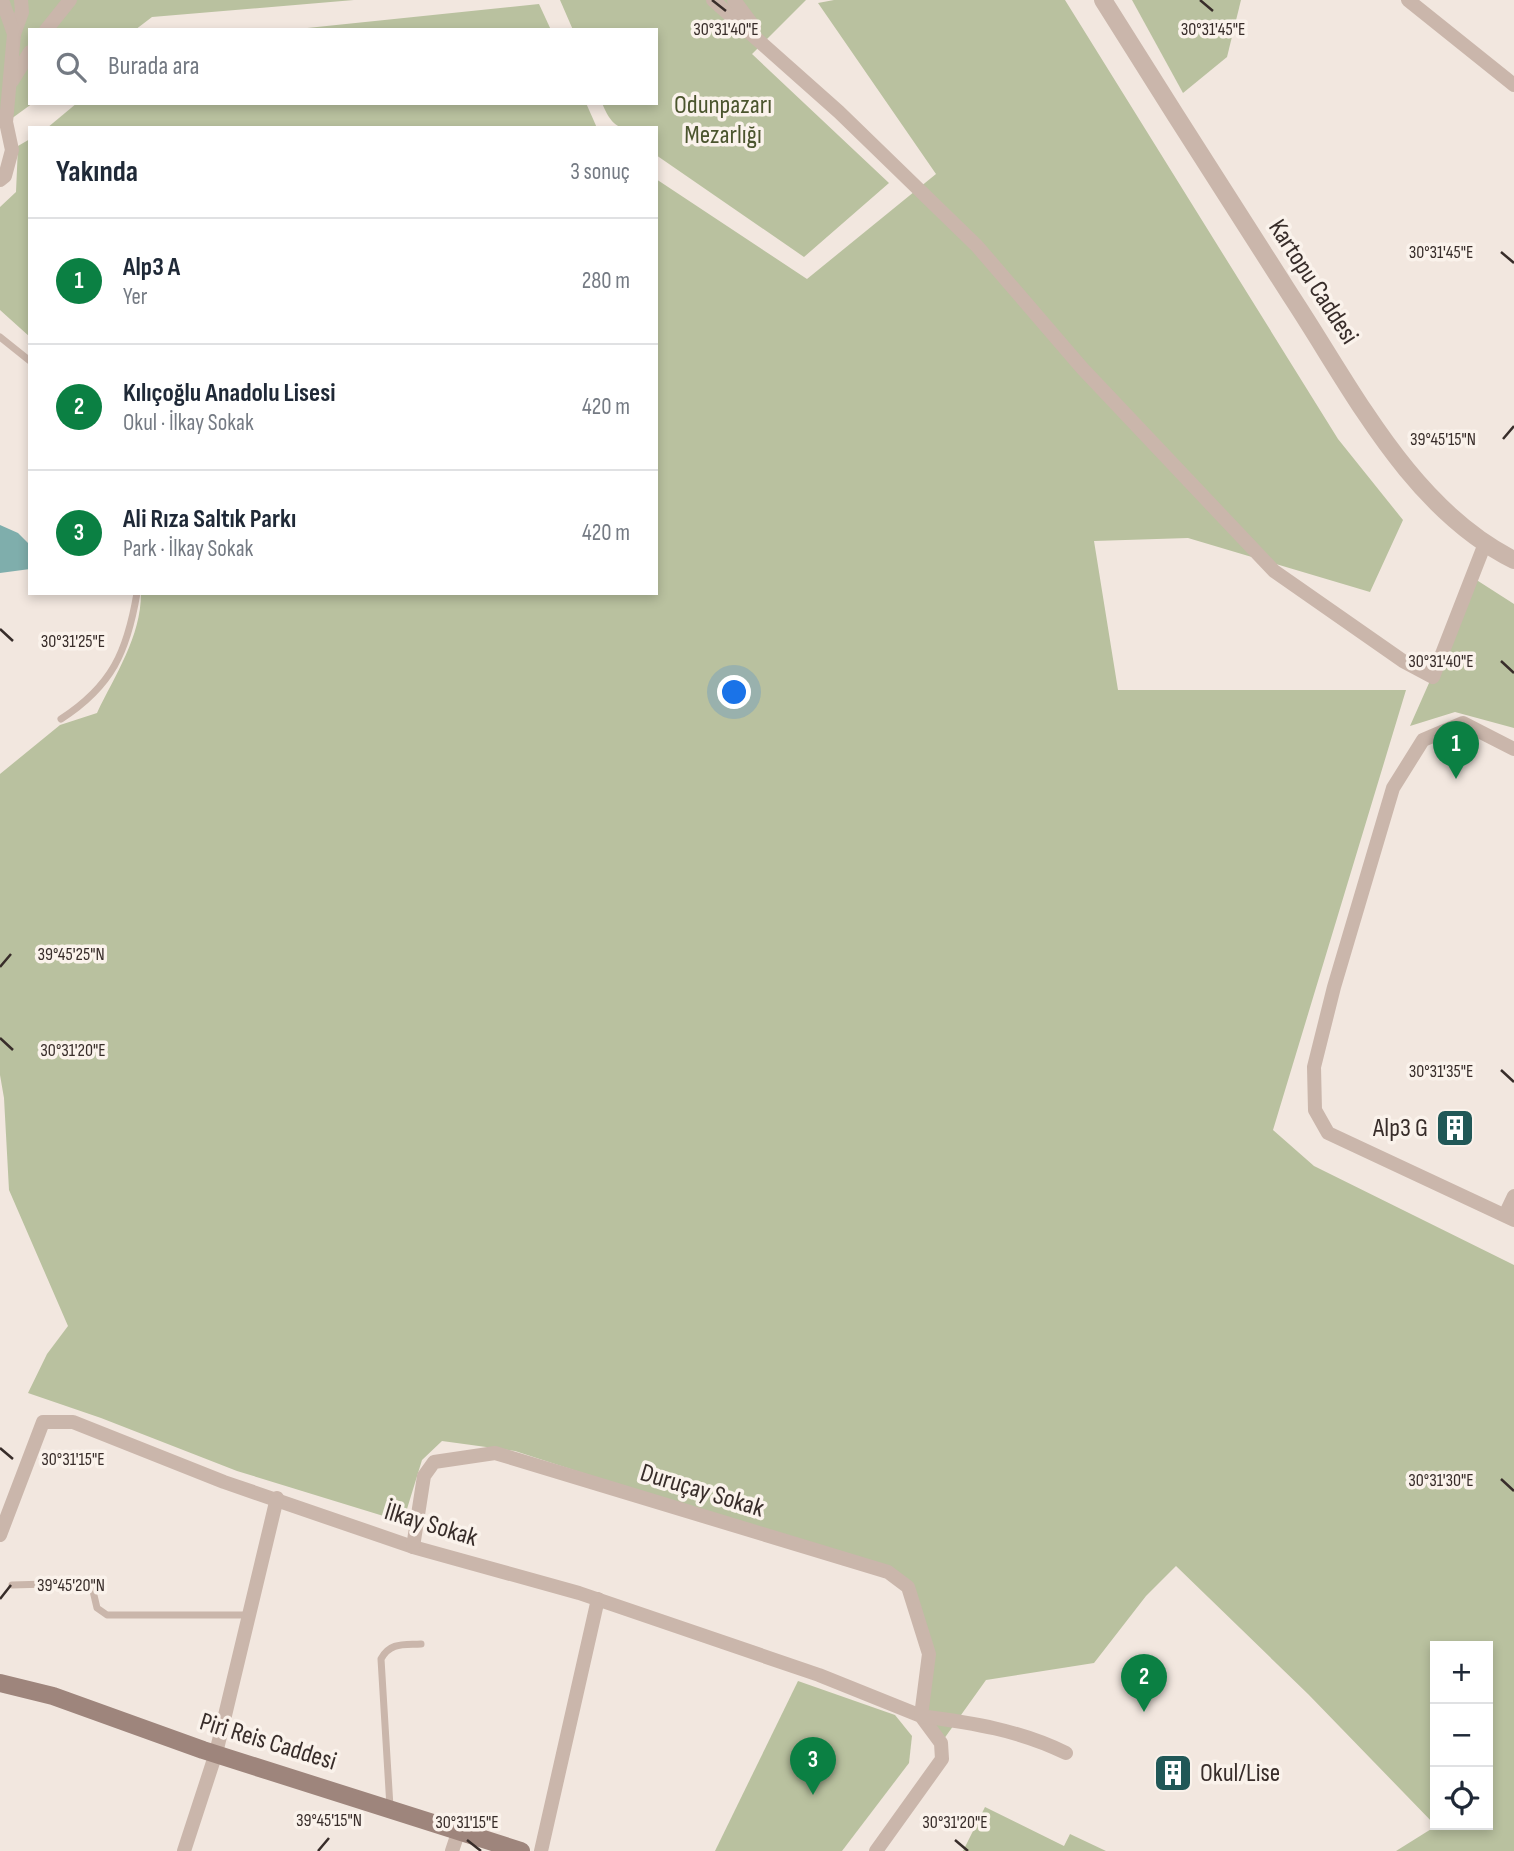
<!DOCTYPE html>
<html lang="tr">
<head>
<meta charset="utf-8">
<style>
	body { margin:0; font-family:"Sofia Sans Condensed",sans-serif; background:#f2f2f3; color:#1f2937 }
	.controls { position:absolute; right:21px; bottom:21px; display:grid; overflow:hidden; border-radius:0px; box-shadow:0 4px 10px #0003 }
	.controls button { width:63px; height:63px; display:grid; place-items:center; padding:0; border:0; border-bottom:2px solid #e0e1e3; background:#fff; color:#1f2937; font:35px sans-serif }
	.you { position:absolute; left:735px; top:693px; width:24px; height:24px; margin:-18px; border:5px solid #fff; border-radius:50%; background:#1a73e8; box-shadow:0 0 0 10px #1a73e833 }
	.badge { display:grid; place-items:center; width:46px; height:46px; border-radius:50%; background:#0b8043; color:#fff; font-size:23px; font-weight:700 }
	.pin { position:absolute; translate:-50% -58px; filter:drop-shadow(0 2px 4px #0008) }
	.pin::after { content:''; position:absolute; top:37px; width:24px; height:21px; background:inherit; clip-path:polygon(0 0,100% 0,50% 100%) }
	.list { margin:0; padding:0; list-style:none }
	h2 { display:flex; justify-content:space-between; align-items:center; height:91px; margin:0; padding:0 28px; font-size:30px }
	h2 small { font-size:23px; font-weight:400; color:#747a83 }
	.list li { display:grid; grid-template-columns:46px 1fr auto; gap:21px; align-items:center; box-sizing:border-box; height:126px; padding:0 28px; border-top:2px solid #e0e1e3 }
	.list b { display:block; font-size:26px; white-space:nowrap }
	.list p { margin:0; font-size:23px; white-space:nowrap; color:#747a83 }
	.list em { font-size:23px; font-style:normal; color:#747a83 }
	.icon { flex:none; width:38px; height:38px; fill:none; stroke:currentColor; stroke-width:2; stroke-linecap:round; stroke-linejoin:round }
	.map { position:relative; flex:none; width:1514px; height:1851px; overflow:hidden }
	.search { position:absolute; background:#fff; box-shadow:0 4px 10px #0003; left:28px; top:28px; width:630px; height:77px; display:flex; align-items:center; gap:18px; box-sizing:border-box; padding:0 24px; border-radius:0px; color:#747a83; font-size:26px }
	.panel { position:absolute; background:#fff; box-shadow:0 4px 10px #0003; left:28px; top:126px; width:630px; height:469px; border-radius:0px }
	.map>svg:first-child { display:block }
	.green { fill:#b9c19f; fill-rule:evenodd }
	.water { fill:#7faeac }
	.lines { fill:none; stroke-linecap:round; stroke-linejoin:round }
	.service { stroke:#cab6ab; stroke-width:7 }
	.minor { stroke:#cab6ab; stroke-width:14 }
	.tertiary { stroke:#cab6ab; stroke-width:18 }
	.secondary { stroke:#9e857c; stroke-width:18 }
	.ticks { fill:none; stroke:#382d2a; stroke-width:2.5 }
	.labels { text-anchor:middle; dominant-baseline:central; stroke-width:7; stroke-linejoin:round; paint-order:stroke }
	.park-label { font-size:26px; fill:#4b552e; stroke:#faf2eb }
	.street-label { font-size:26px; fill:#382d2a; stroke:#faf2eb }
	.poi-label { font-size:26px; fill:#382d2a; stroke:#faf2eb; text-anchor:end }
	.ticks-label { font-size:18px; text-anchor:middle; fill:#382d2a; stroke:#faf2eb; stroke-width:7; stroke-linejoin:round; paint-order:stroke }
</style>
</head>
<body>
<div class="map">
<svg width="1514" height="1851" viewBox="0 0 1514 1851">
	<rect width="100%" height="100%" fill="#f2e7df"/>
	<g class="green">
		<path d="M0 0H354L152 17 135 30H30V103H33L0 127Z"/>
		<path d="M560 0H806L752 54 889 183 804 257 656 155V128C625 128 615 135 602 103H656V30H573Z"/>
		<path d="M834 0H1065L1338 439 1403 520 1370 592 1188 538 1094 541 1118 690H1406L1273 1130 1314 1166 1514 1265V1851H1396L1436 1826 1308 1694 1176 1566 1146 1596 1094 1663 986 1680 941 1743 921 1716 929 1654 908 1587 888 1572 515 1451 442 1441 422 1460 403 1522 237 1471 101 1418 28 1393 47 1354 68 1326 9 1190 4 1098 0 1075V774L60 725 97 713C115 675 141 637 141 593H656V179L807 279 936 174 818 3ZM1435 1646H1488V1825H1435Z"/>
		<path d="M1132 0H1241L1227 57 1183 93Z"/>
		<path d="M539 4 551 30H288Z"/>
		<path d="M77 103H586L597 128H47Z"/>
		<path d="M30 139V337L0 310V207L16 192 18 146Z"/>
		<path d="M1475 579 1514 604V728L1455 712 1410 726Z"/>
		<path d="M798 1681 895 1715 912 1736 909 1763 842 1851H715Z"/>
		<path d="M985 1807 1064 1846 1070 1834 1106 1851H963Z"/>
	</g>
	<path class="water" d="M0 525 18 533 30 545V569L0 573Z"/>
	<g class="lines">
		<g class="service">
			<path d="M0 337 30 361"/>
			<path d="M61 719C112 686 127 652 137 593"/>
			<path d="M12 1585 82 1583 93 1591 97 1608 107 1615H249"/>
			<path d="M390 1807 381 1659C390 1642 404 1645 421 1644"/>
		</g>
		<g class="minor">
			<path d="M713 0 839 112 977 246 1082 368 1274 571 1403 661 1433 677 1484 546"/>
			<path d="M734 0 754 27"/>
			<path d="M1408 0 1514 85"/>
			<path d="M46 30 70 0"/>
			<path d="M14 34 22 12 21 0"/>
			<path d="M12 81 30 52"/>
			<path d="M0 180 5 176 12 150 6 122 14 34 2 0"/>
			<path d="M1514 749 1463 723 1423 740 1393 788 1334 987 1314 1067 1315 1110 1328 1133 1514 1220"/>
			<path d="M1505 1215 1514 1196"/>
			<path d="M0 1535 43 1422H73L224 1482 413 1547 579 1593 819 1675 921 1716 941 1743 942 1759 876 1851"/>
			<path d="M413 1547 424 1476 434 1462 495 1453 888 1572 908 1587 929 1654 921 1716C973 1723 1019 1730 1066 1753"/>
			<path d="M184 1851 216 1753 277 1498"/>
			<path d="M452 1851 459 1830"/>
			<path d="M541 1851 598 1599"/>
		</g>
		<path class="tertiary" d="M1103 0C1165 99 1228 198 1291 296 1353 390 1410 508 1514 560"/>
		<path class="secondary" d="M0 1683 53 1696 203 1750 521 1851"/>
	</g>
	<path class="ticks" d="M712 0 726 11M1200 0 1213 11M1501 252 1514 263M1503 439 1514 426M0 629 13 641M1501 661 1514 673M0 967 11 954M0 1038 13 1050M1501 1070 1514 1082M0 1448 13 1459M1501 1479 1514 1491M0 1599 11 1585M467 1840 481 1851M955 1840 968 1851M318 1851 329 1838"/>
	<defs>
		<symbol id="building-square" viewBox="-11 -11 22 22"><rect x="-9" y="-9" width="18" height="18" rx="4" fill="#215857" stroke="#faf2eb"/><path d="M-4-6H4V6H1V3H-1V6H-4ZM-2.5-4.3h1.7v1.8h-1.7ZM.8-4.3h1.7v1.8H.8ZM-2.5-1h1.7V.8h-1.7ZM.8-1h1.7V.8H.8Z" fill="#fff"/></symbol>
	</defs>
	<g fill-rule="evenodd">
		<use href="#building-square" x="1433" y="1106" width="44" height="44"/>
		<use href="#building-square" x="1151" y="1751" width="44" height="44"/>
	</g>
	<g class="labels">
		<g class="park-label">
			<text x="723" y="105">Odunpazarı<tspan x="723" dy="30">Mezarlığı</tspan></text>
		</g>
		<g class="street-label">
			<text transform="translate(1313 282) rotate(57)">Kartopu Caddesi</text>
			<text transform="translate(702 1491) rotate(17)">Duruçay Sokak</text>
			<text transform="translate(431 1525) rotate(17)">İlkay Sokak</text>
			<text transform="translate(268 1742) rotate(17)">Piri Reis Caddesi</text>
		</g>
		<g class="poi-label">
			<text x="1428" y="1128">Alp3 G</text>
			<text x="1200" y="1773" text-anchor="start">Okul/Lise</text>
		</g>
	</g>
	<g class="ticks-label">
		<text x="726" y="35">30°31'40"E</text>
		<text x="1213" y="35">30°31'45"E</text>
		<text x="1441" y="258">30°31'45"E</text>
		<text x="1443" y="445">39°45'15"N</text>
		<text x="73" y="647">30°31'25"E</text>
		<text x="1441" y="667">30°31'40"E</text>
		<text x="71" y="960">39°45'25"N</text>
		<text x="73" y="1056">30°31'20"E</text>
		<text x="1441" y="1077">30°31'35"E</text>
		<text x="73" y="1465">30°31'15"E</text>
		<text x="1441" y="1486">30°31'30"E</text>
		<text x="71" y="1591">39°45'20"N</text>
		<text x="329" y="1826">39°45'15"N</text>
		<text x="467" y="1828">30°31'15"E</text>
		<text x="955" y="1828">30°31'20"E</text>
	</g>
</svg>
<div class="controls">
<button>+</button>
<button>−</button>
<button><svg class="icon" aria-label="locate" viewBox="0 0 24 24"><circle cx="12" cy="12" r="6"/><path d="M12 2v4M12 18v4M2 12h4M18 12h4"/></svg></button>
</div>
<div class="you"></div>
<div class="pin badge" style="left:1456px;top:779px">1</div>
<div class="pin badge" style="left:1144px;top:1712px">2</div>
<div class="pin badge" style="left:813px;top:1795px">3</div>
<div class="search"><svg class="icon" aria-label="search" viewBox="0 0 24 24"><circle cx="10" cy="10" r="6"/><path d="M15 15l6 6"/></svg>Burada ara</div>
<section class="panel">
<h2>Yakında<small>3 sonuç</small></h2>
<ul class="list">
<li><span class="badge">1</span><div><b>Alp3 A</b><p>Yer</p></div><em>280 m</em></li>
<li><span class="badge">2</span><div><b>Kılıçoğlu Anadolu Lisesi</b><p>Okul · İlkay Sokak</p></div><em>420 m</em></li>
<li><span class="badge">3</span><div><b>Ali Rıza Saltık Parkı</b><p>Park · İlkay Sokak</p></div><em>420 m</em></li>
</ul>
</section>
</div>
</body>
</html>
